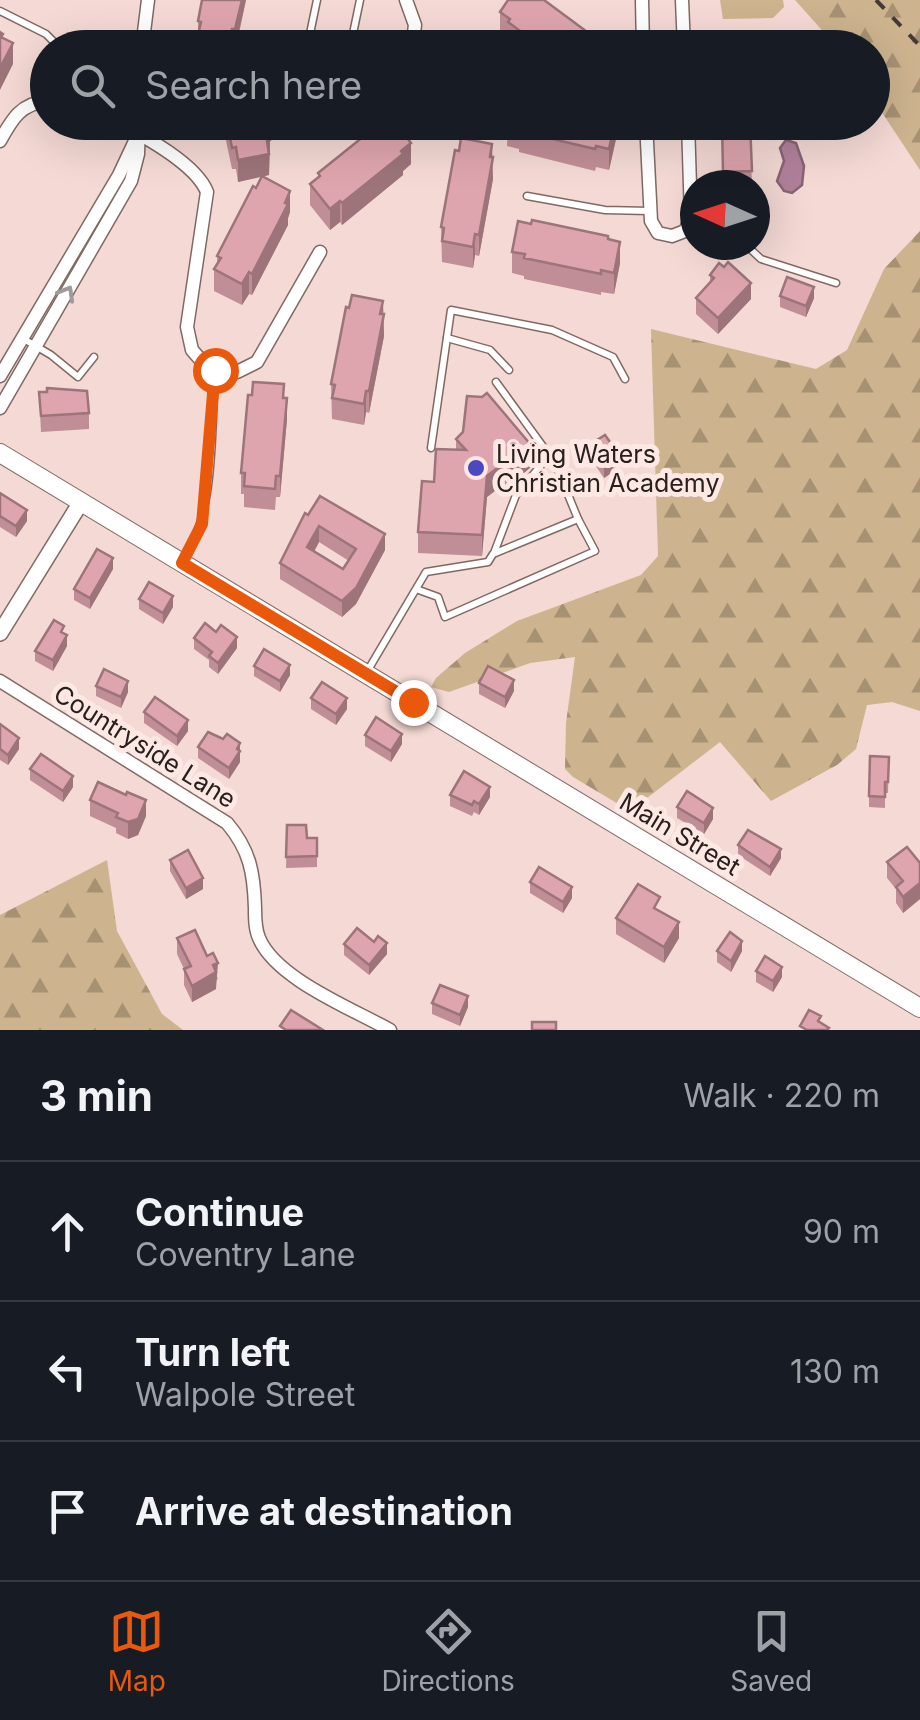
<!DOCTYPE html>
<html lang="en">
<head>
<meta charset="utf-8">
<style>
	body { margin:0; font-family:Inter,sans-serif; background:#20242c; color:#f1f3f6 }
	.compass { position:absolute; left:680px; top:170px; width:90px; height:90px; border-radius:50%; background:#171b24; box-shadow:0 10px 40px #0002; rotate:273deg }
	.stop { position:absolute; width:30px; height:30px; margin:-22px; border:8px solid #ea580c; border-radius:50%; background:#fff }
	.stop.end { background:#ea580c; border-color:#fff; box-shadow:0 2px 10px #0008 }
	.list { margin:0; padding:0; list-style:none }
	h2 { display:flex; justify-content:space-between; align-items:center; height:130px; margin:0; padding:0 40px; font-size:42px }
	h2 small { font-size:32px; font-weight:400; color:#9ea1a6 }
	.list li { display:grid; grid-template-columns:65px 1fr auto; gap:30px; align-items:center; box-sizing:border-box; height:140px; padding:0 40px; border-top:2px solid #363941 }
	.list b { display:block; font-size:38px; white-space:nowrap }
	.list p { margin:0; font-size:32px; white-space:nowrap; color:#9ea1a6 }
	.list em { font-size:32px; font-style:normal; color:#9ea1a6 }
	.icon { flex:none; width:55px; height:55px; fill:none; stroke:currentColor; stroke-width:2; stroke-linecap:round; stroke-linejoin:round }
	.map { position:relative; flex:none; width:920px; height:1030px; overflow:hidden }
	.search { position:absolute; background:#171b24; box-shadow:0 10px 40px #0002; left:30px; right:30px; top:30px; height:110px; display:flex; align-items:center; gap:25px; box-sizing:border-box; padding:0 35px; border-radius:55px; color:#9ea1a6; font-size:38px }
	.sheet { height:550px; background:#171b24 }
	nav { display:flex; justify-content:space-around; align-items:center; box-sizing:border-box; height:140px; border-top:2px solid #363941; background:#171b24; font-size:28px; color:#9ea1a6 }
	nav a { display:grid; justify-items:center; gap:5px }
	nav .on { color:#ea580c }
	.map>svg:first-child { display:block }
	.green { fill:#cdb38e }
	.forest { fill:url(#forest-firs) }
	.water { fill:#b2819b; stroke:#896476; stroke-width:2.5 }
	.lines { fill:none; stroke-linecap:round; stroke-linejoin:round }
	.service-casing { stroke:#806964; stroke-width:9 }
	.minor-casing { stroke:#806964; stroke-width:15 }
	.tertiary-casing { stroke:#806964; stroke-width:18 }
	.secondary-casing { stroke:#806964; stroke-width:20 }
	.service { stroke:#fff; stroke-width:6 }
	.minor { stroke:#fff; stroke-width:12 }
	.tertiary { stroke:#fff; stroke-width:15 }
	.secondary { stroke:#fff; stroke-width:18 }
	.rail { stroke:#453937; stroke-width:4; stroke-dasharray:12 12; stroke-linecap:butt }
	.wall { fill:#c08e96; fill-rule:evenodd }
	.shaded-wall { fill:#9c747a }
	.building { fill:#dfa5ae; stroke:#9c747a; stroke-width:2.5; fill-rule:evenodd }
	.oneway { stroke:#9f9b9a }
	.route { stroke:#ea580c; stroke-width:12 }
	.poi-dot { fill:#4b49bf; stroke:#fde8e4; stroke-width:4 }
	.labels { text-anchor:middle; dominant-baseline:central; stroke-width:10; stroke-linejoin:round; paint-order:stroke }
	.poi-label { font-size:25px; fill:#29201e; stroke:#fde8e4; text-anchor:start }
	.street-label { font-size:25px; fill:#29201e; stroke:#fde8e4 }
</style>
</head>
<body>
<div class="map">
<svg width="920" height="1030" viewBox="0 0 920 1030">
	<defs>
		<pattern id="forest-firs" width="22" height="20" patternUnits="userSpaceOnUse" patternTransform="scale(2.5)"><rect width="22" height="20" fill="#cdb38e"/><path d="M5 1l3.5 6h-7zM16 11l3.5 6h-7z" fill="#a69173"/></pattern>
	</defs>
	<rect width="100%" height="100%" fill="#f4d9d4"/>
	<g class="green">
		<path d="M720 0H783L784 7 773 18 723 19Z"/>
		<path d="M794 30 795 47H743V33Z"/>
	</g>
	<g class="forest">
		<path d="M795 0H920V170L873 99 872 48 837 47Z"/>
		<path d="M920 231V711L892 702 867 705 856 749 837 765 771 801 720 742 630 811 573 777 565 769 566 723 575 657 530 663 449 692 431 687 436 678 465 653 517 621 641 575 658 556 651 329 816 369 847 350 884 269Z"/>
		<path d="M107 860 117 931 162 1014 183 1030H0V915Z"/>
	</g>
	<path class="water" d="M786 140 796 143 804 166 802 185 792 193 784 191 777 181 784 161 780 148Z"/>
	<g class="lines">
		<defs>
			<g id="service">
				<path d="M0 11 46 34 60 48"/>
				<path d="M415 33 456 42 454 48"/>
				<path d="M307 48 317 0"/>
				<path d="M350 48 360 0"/>
				<path d="M324 122H333"/>
				<path d="M399 122 436 130 437 122"/>
				<path d="M527 196 605 210 649 211"/>
				<path d="M746 245 761 259 836 283"/>
				<path d="M22 338 51 355 78 377 94 357"/>
				<path d="M447 338 490 350 509 370"/>
				<path d="M496 382 555 463 578 519"/>
				<path d="M431 448 451 310 552 330 613 357 625 379"/>
				<path d="M494 553 516 495 548 457"/>
				<path d="M184 559C216 511 211 428 215 370"/>
				<path d="M368 670 426 572 488 562 493 554 578 519 595 551 445 617 438 597 416 589"/>
			</g>
			<g id="minor">
				<path d="M406 0 415 25 412 48"/>
				<path d="M642 0 643 48"/>
				<path d="M682 0 684 48"/>
				<path d="M142 48 148 0"/>
				<path d="M117 122C144 136 196 164 207 192L187 327 192 350 206 366 237 372 257 362 320 252"/>
				<path d="M646 122 651 221 658 233 672 236 685 231 691 218 688 122"/>
				<path d="M0 141C12 119 21 103 48 101"/>
				<path d="M0 376 119 175 135 141"/>
				<path d="M0 408 131 181 138 154 139 122"/>
				<path d="M0 681 227 823C250 850 254 873 255 908 255 918 255 929 259 938 276 979 353 1009 390 1030"/>
			</g>
			<path id="tertiary" d="M0 633 81 502"/>
			<path id="secondary" d="M0 453 920 1008"/>
		</defs>
		<use href="#service" class="service-casing"/>
		<use href="#minor" class="minor-casing"/>
		<use href="#tertiary" class="tertiary-casing"/>
		<use href="#secondary" class="secondary-casing"/>
		<use href="#service" class="service"/>
		<use href="#minor" class="minor"/>
		<use href="#tertiary" class="tertiary"/>
		<use href="#secondary" class="secondary"/>
		<path class="rail" d="M876 0 920 46"/>
	</g>
	<g class="wall">
		<path d="M246 0 236 48H198V21Z"/>
		<path d="M500 12 594 41 603 48H514L508 44V39L500 33Z"/>
		<path d="M222 122H266L270 140 269 175 263 176 290 212 288 218V225L252 295 249 294 242 305 214 291V269L217 264V256L262 176 238 182 236 169H232Z"/>
		<path d="M508 122H616V139L609 170 596 167 595 171 519 152V149L507 146Z"/>
		<path d="M722 122H767V125H750L752 185H723Z"/>
		<path d="M411 164 403 171V175L342 225 340 222 330 230 310 205V184L318 178V173Z"/>
		<path d="M493 179 479 256 475 255 473 268 442 262 441 227Z"/>
		<path d="M608 239 620 263 614 294 601 292V295L524 279V276L512 273V252Z"/>
		<path d="M724 267 751 299 718 334 696 314V298L710 283V275Z"/>
		<path d="M780 296 814 298 806 317 780 307Z"/>
		<path d="M383 314 384 336 369 413 366 412 364 425 332 419 331 384Z"/>
		<path d="M39 392H47L89 413V429L41 432Z"/>
		<path d="M284 398 287 419 280 497H276L275 510 244 507V494H241V473Z"/>
		<path d="M456 439 531 467 506 488 504 484 487 497 482 556 418 553V532L434 482 456 450Z"/>
		<path d="M589 445 620 467 604 478 589 456Z"/>
		<path d="M0 493 27 521 16 537 0 527Z"/>
		<path d="M305 513 385 550 356 604 342 617 280 579V563ZM319 542 349 561 343 569 314 552Z"/>
		<path d="M113 569 90 609 74 600V589Z"/>
		<path d="M139 599 173 607 163 624 139 609Z"/>
		<path d="M216 632 237 648 218 674 209 667V660L194 649V638Z"/>
		<path d="M64 633 67 646 53 671 35 661V651Z"/>
		<path d="M254 666 290 675 280 692 254 676Z"/>
		<path d="M479 683 514 691 505 708 479 694Z"/>
		<path d="M96 686 128 692 121 708 96 696Z"/>
		<path d="M311 698 347 709 336 725 311 709Z"/>
		<path d="M144 712 188 731 177 746 144 723Z"/>
		<path d="M0 724 19 749 8 765 0 760Z"/>
		<path d="M365 735 402 744 391 762 365 746Z"/>
		<path d="M223 739 240 743V762L229 779 198 758V747Z"/>
		<path d="M889 757 888 793H885V808L869 807V796Z"/>
		<path d="M30 769 73 787 63 802 30 780Z"/>
		<path d="M450 795 490 797 479 815 474 812 472 816 450 806Z"/>
		<path d="M90 800 146 816 138 835 128 839 116 833V828L90 816Z"/>
		<path d="M677 807 713 819 704 834 677 818Z"/>
		<path d="M287 825 307 838H317V867L286 868Z"/>
		<path d="M738 845 781 858 770 876 738 855Z"/>
		<path d="M170 860 203 889 186 899 170 871Z"/>
		<path d="M887 862 920 863V899L903 913 896 903V889L887 878Z"/>
		<path d="M530 882 572 898 563 913 530 893Z"/>
		<path d="M616 918 679 938 664 963 616 934Z"/>
		<path d="M177 938 207 956 218 979 216 980V989L192 1002 184 985V969L177 954Z"/>
		<path d="M344 944 387 954 369 975 344 955Z"/>
		<path d="M717 951H742L731 972 717 962Z"/>
		<path d="M756 971 782 977 773 992 756 982Z"/>
		<path d="M432 1003 468 1007 460 1026 432 1014Z"/>
	</g>
	<g class="shaded-wall">
		<path d="M242 0H246L235 48V29Z"/>
		<path d="M13 43V64L0 90V68Z"/>
		<path d="M615 122 616 139 609 170V149Z"/>
		<path d="M270 140 269 175 238 182V160Z"/>
		<path d="M411 143V164L403 171V175L342 225V203Z"/>
		<path d="M492 144 493 179 479 256V235Z"/>
		<path d="M290 191V212L288 218V225L252 295V274Z"/>
		<path d="M340 201V222L330 230V209Z"/>
		<path d="M475 234V255L473 268V247Z"/>
		<path d="M620 242V263L614 294V273Z"/>
		<path d="M249 272V294L242 305V284Z"/>
		<path d="M751 283V299L718 334V318Z"/>
		<path d="M814 287V298L806 317V306Z"/>
		<path d="M383 301 384 336 369 413V391Z"/>
		<path d="M366 391V412L364 425V404Z"/>
		<path d="M287 398V419L280 497V476Z"/>
		<path d="M531 445V467L506 488V466Z"/>
		<path d="M620 456V467L604 478V467Z"/>
		<path d="M504 463V484L487 497 482 556V535L487 476Z"/>
		<path d="M27 510V521L16 537V526Z"/>
		<path d="M319 526V542L307 564V547Z"/>
		<path d="M385 534V550L356 604 342 617V601Z"/>
		<path d="M113 558V569L90 609V598Z"/>
		<path d="M173 596V607L163 624V613Z"/>
		<path d="M67 635V646L53 671V660Z"/>
		<path d="M237 637V648L218 674V663Z"/>
		<path d="M290 665V675L280 692V681Z"/>
		<path d="M514 680V691L505 708V697Z"/>
		<path d="M128 681V692L121 708V697Z"/>
		<path d="M347 698V709L336 725V714Z"/>
		<path d="M188 720V731L177 746V736Z"/>
		<path d="M402 734V744L391 762V751Z"/>
		<path d="M19 738V749L8 765V755Z"/>
		<path d="M240 743V762L229 779V768Z"/>
		<path d="M73 776V787L63 802V791Z"/>
		<path d="M490 787V797L479 815V804Z"/>
		<path d="M146 800V816L138 835 128 839V822Z"/>
		<path d="M713 808V819L704 834V823Z"/>
		<path d="M781 849V858L770 876V867Z"/>
		<path d="M203 878V889L186 899V888Z"/>
		<path d="M920 883V899L903 913V897Z"/>
		<path d="M572 887V898L563 913V902Z"/>
		<path d="M679 922V938L664 963V947Z"/>
		<path d="M742 941V951L731 972V961Z"/>
		<path d="M387 943V954L369 975V965Z"/>
		<path d="M218 963 216 989 192 1002V986L213 965Z"/>
		<path d="M782 967V977L773 992V981Z"/>
		<path d="M468 996V1007L460 1026V1015Z"/>
	</g>
	<g class="building">
		<path d="M202 0H242L235 29H232L229 41 198 35 201 22 198 21Z"/>
		<path d="M508 0H544L594 37 592 40 603 48H543L508 22 510 19 500 12Z"/>
		<path d="M0 32 3 34 1 37 13 43 0 68Z"/>
		<path d="M227 122H266L270 140 267 141 269 154 238 160 236 147 232 148Z"/>
		<path d="M387 122H395L411 143 401 151 403 154 342 203 340 201 330 209 310 184 320 176 318 173 379 124 381 127Z"/>
		<path d="M508 122H615L609 149 596 146 595 149 519 131 520 127 507 124Z"/>
		<path d="M722 122H750L752 171 723 172Z"/>
		<path d="M461 138 492 144 490 157H493L479 235 475 234 473 247 442 241 444 228 441 227 455 150 459 151Z"/>
		<path d="M262 176 290 191 285 203 288 204 252 274 249 272 242 284 214 269 221 258 217 256 253 186 256 188Z"/>
		<path d="M532 220 608 236V239L620 242 614 273 601 270V274L524 258 525 254 512 252 518 221 531 224Z"/>
		<path d="M728 262 751 283 718 318 696 298 714 278 710 275 719 263 724 267Z"/>
		<path d="M787 277 814 287 806 306 780 296Z"/>
		<path d="M352 295 383 301 380 314H384L369 391H366L364 404 332 398 335 385 331 384 346 307 349 308Z"/>
		<path d="M253 382 284 384 283 398H287L280 476H276L275 489 244 486 245 473H241L248 395H252Z"/>
		<path d="M47 388 87 391 89 413 41 416 39 392H47Z"/>
		<path d="M487 393 531 445 506 466 504 463 487 476 482 535 418 532 422 481 434 482 436 449 466 450 456 439 463 432 467 396 482 397Z"/>
		<path d="M605 435 620 456 604 467 589 445Z"/>
		<path d="M0 493 27 510 16 526 0 516Z"/>
		<path d="M320 496 385 534 356 588 342 601 280 563 305 513 308 515ZM319 526 356 549 343 569 307 547Z"/>
		<path d="M97 549 113 558 90 598 74 589Z"/>
		<path d="M149 582 173 596 163 613 139 599Z"/>
		<path d="M54 620 64 626 61 632 67 635 53 660 35 651Z"/>
		<path d="M205 623 216 632 221 625 237 637 218 663 209 656 212 652 194 638Z"/>
		<path d="M264 649 290 665 280 681 254 666Z"/>
		<path d="M488 666 514 680 505 697 479 683Z"/>
		<path d="M104 669 128 681 121 697 96 686Z"/>
		<path d="M322 682 347 698 336 714 311 698Z"/>
		<path d="M155 697 188 720 177 736 144 712Z"/>
		<path d="M376 717 402 734 391 751 365 735Z"/>
		<path d="M0 724 19 738 8 755 0 749Z"/>
		<path d="M208 732 223 739 227 734 240 743 237 749 240 751 229 768 198 747Z"/>
		<path d="M41 754 73 776 63 791 30 769Z"/>
		<path d="M870 756 889 757 888 782H885V797L869 796Z"/>
		<path d="M464 771 490 787 479 804 474 801 472 805 450 795Z"/>
		<path d="M98 782 126 795 127 792 146 800 138 819 128 822 116 817 118 813 90 800Z"/>
		<path d="M687 791 713 808 704 823 677 807Z"/>
		<path d="M287 825H306L307 838H317V856L286 857Z"/>
		<path d="M748 830 781 849 770 867 738 845Z"/>
		<path d="M907 847 920 863V883L903 897 896 887 903 881 887 862Z"/>
		<path d="M188 850 203 878 186 888 170 860Z"/>
		<path d="M539 867 572 887 563 902 530 882Z"/>
		<path d="M638 884 660 897 654 908 679 922 664 947 616 918Z"/>
		<path d="M357 928 374 942 378 936 387 943 369 965 344 944Z"/>
		<path d="M195 930 207 956 213 953 218 963 213 965 216 972 192 986 184 969 191 966 177 938Z"/>
		<path d="M730 932 742 941 731 961 717 951Z"/>
		<path d="M765 956 782 967 773 981 756 971Z"/>
		<path d="M440 985 468 996 460 1015 432 1003Z"/>
		<path d="M291 1010 323 1030H286L280 1026Z"/>
		<path d="M809 1010 821 1016 818 1021 829 1028 827 1030H807L800 1026Z"/>
		<rect x="532" y="1022" width="24" height="8"/>
	</g>
	<defs><path id="oneway-chevron" d="M-2-3.5L2.5 0L-2 3.5" fill="none" stroke-width="1.6" stroke-linecap="round" stroke-linejoin="round" transform="scale(2.5)"/></defs>
	<use class="oneway" href="#oneway-chevron" transform="translate(67 293) rotate(-60)"/>
	<g class="lines">
		<path class="route" d="M215 370 202 524 182 563 413 702"/>
	</g>
	<circle class="poi-dot" cx="476" cy="468" r="10"/>
	<g class="labels">
		<g class="poi-label">
			<text x="496" y="454">Living Waters<tspan x="496" dy="29">Christian Academy</tspan></text>
		</g>
		<g class="street-label">
			<text transform="translate(145 746) rotate(32)">Countryside Lane</text>
			<text transform="translate(680 834) rotate(31)">Main Street</text>
		</g>
	</g>
</svg>
<svg class="compass" viewBox="-18 -18 36 36"><path d="M0-13l5 13h-10z" fill="#e53935"/><path d="M0 13l5-13h-10z" fill="#9ea1a6"/></svg>
<div class="stop" style="left:215px;top:370px"></div>
<div class="stop end" style="left:413px;top:702px"></div>
<div class="search"><svg class="icon" aria-label="search" viewBox="0 0 24 24"><circle cx="10" cy="10" r="6"/><path d="M15 15l6 6"/></svg>Search here</div>
</div>
<section class="sheet">
<h2>3 min<small>Walk · 220 m</small></h2>
<ul class="list">
<li><svg class="icon" aria-label="ahead" viewBox="0 0 24 24"><path d="M12 20V5M6 11l6-6 6 6"/></svg><div><b>Continue</b><p>Coventry Lane</p></div><em>90 m</em></li>
<li><svg class="icon" aria-label="left" viewBox="0 0 24 24"><path d="M17 20v-9H6M10 6l-5 5 5 5"/></svg><div><b>Turn left</b><p>Walpole Street</p></div><em>130 m</em></li>
<li><svg class="icon" aria-label="arrive" viewBox="0 0 24 24"><path d="M6 21V4h12l-3 4 3 4H6"/></svg><div><b>Arrive at destination</b></div></li>
</ul>
</section>
<nav>
<a class="on"><svg class="icon" aria-label="map" viewBox="0 0 24 24"><path d="M3 6l6-2 6 2 6-2v14l-6 2-6-2-6 2zM9 4v14M15 6v14"/></svg>Map</a>
<a><svg class="icon" aria-label="directions" viewBox="0 0 24 24"><path d="M12 3l9 9-9 9-9-9zM9 14v-3h6M13 9l2 2-2 2"/></svg>Directions</a>
<a><svg class="icon" aria-label="saved" viewBox="0 0 24 24"><path d="M7 4h10v16l-5-4-5 4z"/></svg>Saved</a>
</nav>
</body>
</html>
